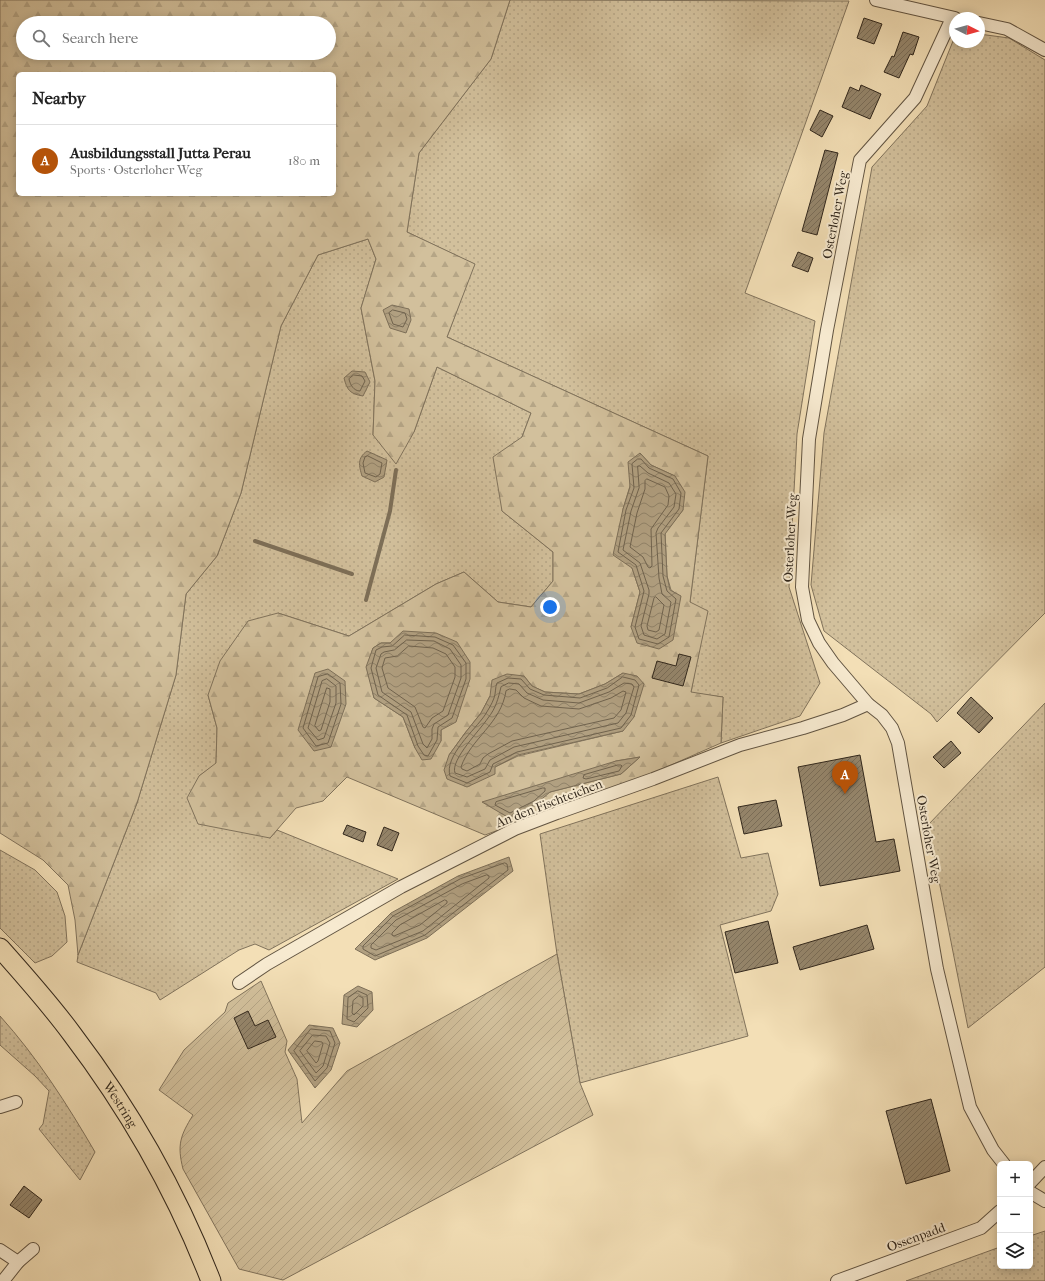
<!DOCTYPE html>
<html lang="en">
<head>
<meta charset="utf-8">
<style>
	body { margin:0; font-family:"IM FELL French Canon",serif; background:#f6f6f6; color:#222 }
	.controls { position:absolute; right:12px; bottom:12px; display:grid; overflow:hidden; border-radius:6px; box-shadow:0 2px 10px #0003 }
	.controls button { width:36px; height:36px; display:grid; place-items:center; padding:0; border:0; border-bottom:1px solid #e0e0e0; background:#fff; color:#222; font:20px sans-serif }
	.compass { position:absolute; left:949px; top:12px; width:36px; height:36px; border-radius:50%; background:#fff; box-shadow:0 2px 10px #0003; rotate:96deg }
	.you { position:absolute; left:550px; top:607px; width:14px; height:14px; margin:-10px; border:3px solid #fff; border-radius:50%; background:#1a73e8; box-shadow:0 0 0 6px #1a73e833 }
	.badge { display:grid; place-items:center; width:26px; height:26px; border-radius:50%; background:#b45309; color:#fff; font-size:13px; font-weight:700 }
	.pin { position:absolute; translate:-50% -33px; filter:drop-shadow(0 1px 2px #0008) }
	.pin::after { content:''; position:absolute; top:21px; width:14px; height:12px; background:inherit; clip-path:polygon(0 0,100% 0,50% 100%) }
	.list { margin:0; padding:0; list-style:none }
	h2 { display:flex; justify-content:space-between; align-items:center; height:52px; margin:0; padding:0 16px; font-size:17px }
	h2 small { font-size:13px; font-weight:400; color:#767676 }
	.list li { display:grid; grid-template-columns:26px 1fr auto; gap:12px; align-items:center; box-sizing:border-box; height:72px; padding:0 16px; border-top:1px solid #e0e0e0 }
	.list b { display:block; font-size:15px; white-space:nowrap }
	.list p { margin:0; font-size:13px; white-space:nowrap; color:#767676 }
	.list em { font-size:13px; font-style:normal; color:#767676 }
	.icon { flex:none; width:22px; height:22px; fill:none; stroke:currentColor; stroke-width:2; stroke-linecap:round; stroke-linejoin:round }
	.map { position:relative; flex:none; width:1045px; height:1281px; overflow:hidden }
	.search { position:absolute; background:#fff; box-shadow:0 2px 10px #0003; left:16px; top:16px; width:320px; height:44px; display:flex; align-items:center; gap:10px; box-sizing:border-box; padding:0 14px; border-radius:22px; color:#767676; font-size:15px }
	.panel { position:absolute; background:#fff; box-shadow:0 2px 10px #0003; left:16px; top:72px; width:320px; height:124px; border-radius:6px }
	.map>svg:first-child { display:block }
	.grass { fill:url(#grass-dots); stroke:#81735c }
	.forest { fill:url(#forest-firs); stroke:#81735c; fill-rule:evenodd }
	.garden { fill:url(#garden-furrows); stroke:#81735c }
	.water { fill:url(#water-waves); stroke:#7d6f58 }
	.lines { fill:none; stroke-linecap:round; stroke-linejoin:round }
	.shore { stroke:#70634e; stroke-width:1 }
	.stream { stroke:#7d6f58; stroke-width:4 }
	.building { fill:url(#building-hatch); stroke:#30261b }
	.minor-casing { stroke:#615442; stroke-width:14 }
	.primary-casing { stroke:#30261b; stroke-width:21 }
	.minor { stroke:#f7ead0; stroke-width:12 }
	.primary { stroke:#f3dfb6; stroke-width:19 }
	.labels { text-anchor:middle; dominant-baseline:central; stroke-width:4; stroke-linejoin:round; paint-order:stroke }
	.street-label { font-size:13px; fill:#30261b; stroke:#f7ead0 }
</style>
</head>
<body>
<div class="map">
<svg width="1045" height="1281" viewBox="0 0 1045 1281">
	<defs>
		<pattern id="grass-dots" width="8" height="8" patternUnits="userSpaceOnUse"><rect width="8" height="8" fill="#d2c09c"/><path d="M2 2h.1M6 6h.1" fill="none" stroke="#b5a586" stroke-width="1.8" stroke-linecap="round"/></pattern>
		<pattern id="forest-firs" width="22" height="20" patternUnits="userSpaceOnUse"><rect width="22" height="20" fill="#d2c09c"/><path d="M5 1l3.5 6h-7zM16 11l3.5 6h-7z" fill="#b5a586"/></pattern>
		<pattern id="garden-furrows" width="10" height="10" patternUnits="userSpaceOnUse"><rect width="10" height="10" fill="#d2c09c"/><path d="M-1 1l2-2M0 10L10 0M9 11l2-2" fill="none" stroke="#b5a586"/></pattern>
		<pattern id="water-waves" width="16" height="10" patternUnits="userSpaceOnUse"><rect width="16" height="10" fill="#b1a081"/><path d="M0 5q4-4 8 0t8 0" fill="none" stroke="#908269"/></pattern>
		<pattern id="building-hatch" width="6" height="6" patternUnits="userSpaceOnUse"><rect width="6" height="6" fill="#95866c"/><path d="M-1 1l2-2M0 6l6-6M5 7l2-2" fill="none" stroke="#7a6d58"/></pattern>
	</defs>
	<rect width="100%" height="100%" fill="#f3dfb6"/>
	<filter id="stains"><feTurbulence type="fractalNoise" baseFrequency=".005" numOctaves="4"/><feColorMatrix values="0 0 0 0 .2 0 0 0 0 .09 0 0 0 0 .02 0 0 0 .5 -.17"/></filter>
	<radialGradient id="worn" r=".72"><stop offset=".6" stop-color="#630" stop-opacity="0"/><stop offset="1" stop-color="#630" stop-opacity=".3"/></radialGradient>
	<g class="grass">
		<path d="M510 0 849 1 745 293 815 321 797 434 789 587 820 683 800 716 721 743 723 697 691 693 697 658 690 602 708 456 447 337 474 264 407 232 419 153 491 59Z"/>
		<path d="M979 34 1009 38 1045 60V613L937 722 931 714 824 631 811 585 824 433 872 167 927 106 955 36V42H979Z"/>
		<path d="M368 239 376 259 361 308 375 381 373 435 414 432 437 367 531 413 522 437 502 511 553 552V581L531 607 498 602 464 572 436 584 349 636 278 613 208 695 217 728 216 764 199 776 270 838 277 830 398 879 269 950 255 944 239 950 160 1000 156 993 77 962 78 955 137 803 176 675 186 594 217 556 241 493 281 326 318 255Z"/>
		<path d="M1045 703V967L968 1028 928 825Z"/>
		<path d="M718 777 741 858 768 853 778 894 771 911 720 925 748 1036 580 1083 557 954 540 834Z"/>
		<path d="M0 850 35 870 57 892 65 916 67 942 52 956 35 963 0 928Z"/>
		<path d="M0 1016C37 1057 67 1104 95 1152L80 1180 39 1129 43 1124 49 1091 35 1076 0 1045Z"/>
		<path d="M1045 1231V1281H906L1000 1247V1266H1030V1236Z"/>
	</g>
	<path class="forest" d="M0 0H510L491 59 419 153 407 232 475 264 447 337 708 456 690 602 708 611 691 692 723 697 721 743 653 773 485 835 347 777 323 801 296 808 270 838 198 824 187 798 199 776 216 763 217 728 208 695 220 661 248 621 278 613 349 636 436 584 464 572 498 602 531 607 553 581V552L502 511 493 457 522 437 531 413 437 367 414 432 396 464 373 435 375 381 361 308 376 259 368 239 318 255 281 326 241 493 217 556 186 594 176 675 137 803 78 955 75 920 68 885 43 860 0 833ZM23 23H329V53H23ZM18 74H334V194H18ZM640 453 651 465 675 476 683 510 665 533 667 576 671 590 681 597 631 627 640 592 632 568 623 509ZM381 643H390L441 730V741L415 748 403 717 374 698 367 667 373 648ZM623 673V731L518 756 495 767 449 755 465 733 481 713 490 696 524 676 532 686 545 692 579 694 605 684ZM640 757 621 774 550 792 616 761Z"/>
	<path class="garden" d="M557 954 580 1083 593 1115 283 1280 239 1269 183 1169C177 1145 180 1136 193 1115L159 1090 184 1050 225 1012 228 1003 261 981 287 1041 285 1052 297 1079 302 1123 347 1071Z"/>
	<g class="water">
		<path d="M392 305 409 309 411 320 406 333 390 328 383 310Z"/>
		<path d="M352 371 365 372 370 382 363 396C350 394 347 390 344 378Z"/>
		<path d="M367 451 387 460 384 477 375 482 362 476C359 466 357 458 367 451Z"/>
		<path d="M640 453 651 465 675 476 685 492 683 510 665 534 667 576 670 590 681 596 673 640 659 649 637 643 631 627 640 592 632 568 613 555 623 509 630 487 628 462Z"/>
		<path d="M403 631 436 633 457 642 470 662V679L456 722 441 730V741L431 759 422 760 415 748 403 717 374 698 366 667 373 648 381 643H390Z"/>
		<path d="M328 669 345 681 346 704 331 747 314 751 298 730 315 673Z"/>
		<path d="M623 673 637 676 644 684 634 717 623 731 518 755 495 767V774L467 787 447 779 444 770 449 755 465 733 481 713 490 696 492 680 507 674 524 676 532 686 545 692 579 694 605 684Z"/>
		<path d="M640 757 621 774 550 792 536 804 509 818 482 802 616 761Z"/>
		<path d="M509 857 513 871 427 938 375 960 355 949 391 913 458 876Z"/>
		<path d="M358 986 372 992 373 1010 357 1027 342 1024 344 995Z"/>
		<path d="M309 1025 333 1028 340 1043 331 1070 315 1088 288 1050Z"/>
	</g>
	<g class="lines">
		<g class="shore">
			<path d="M393 310 405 313 407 319 403 327 393 324 389 313Z"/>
			<path d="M354 375 362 376 365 381 360 391C354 391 350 385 349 379Z"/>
			<path d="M368 456 382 463 380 474 376 477 365 473 363 463 365 457Z"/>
			<path d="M638 459H641L649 468 673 479 681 493 679 509 661 533 663 576 667 591 676 599 669 637 658 644 639 639 635 627 644 591 636 565 618 552 626 510 634 488 632 464Z"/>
			<path d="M638 466H640L648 473 669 483 676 494 674 507 658 528 656 533 659 578 662 594 671 602 665 634 657 639 644 635 641 626 649 594V590L640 563 623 550 631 511 639 488Z"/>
			<path d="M647 479 665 487 669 496 668 505 651 529 652 566 650 568 648 567 643 557 630 547 637 513 645 489V481Z"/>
			<path d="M656 597 664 605 659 630 656 632 648 630 647 626 654 598Z"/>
			<path d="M405 635 435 637 453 645 466 663V679L452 718 438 727 437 740 428 756 424 755 418 746 407 715 378 695 371 668 376 650 382 647 392 646Z"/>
			<path d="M407 640 434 641 450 649 461 665V678L448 715 434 724 432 729V739L427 748 423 744 411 712 382 692 376 668 381 654 384 652 394 650Z"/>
			<path d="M409 646 433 648 446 654 455 667V677L443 711 432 718 425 728 423 727 415 707 388 688 382 668 385 658 397 656Z"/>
			<path d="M328 674 340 683 341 704 328 743 316 746 303 728 318 677Z"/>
			<path d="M623 677 635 680 639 685 631 715 621 728 517 752 493 764 490 772 467 783 450 776C444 756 475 730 485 715 488 710 492 704 494 698 496 693 495 687 497 683L508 678 521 679 530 689 544 695 580 698 607 688Z"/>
			<path d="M327 679 336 686V703L324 738 318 740 308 728 322 681Z"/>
			<path d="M509 683 519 684 527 693 543 700 579 703 609 692 624 683 632 684 634 687 626 713 618 723 514 747 490 760 485 769 467 777 455 773C450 760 481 729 488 718 496 708 498 699 501 687Z"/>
			<path d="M327 688 330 689V702L321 730 319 731 315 726Z"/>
			<path d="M510 689 516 690 524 698 541 706 579 709 611 698 623 691 626 692 621 710 614 718 512 741 488 754 483 758 480 764 467 771 462 769 461 767C471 738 501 724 506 691Z"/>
			<path d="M618 765H621L622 766 619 771 586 779 583 778 584 775Z"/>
			<path d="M543 788H545V791L534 801 510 813 495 805 496 802Z"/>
			<path d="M505 863 507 864 508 870 425 935 375 956 363 949V946L393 916 460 879Z"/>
			<path d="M487 875 489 876V878L423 931 376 950 371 948V945L396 920 462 884Z"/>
			<path d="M445 900 447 901V903L420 925 394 936 392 935V933L400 925Z"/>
			<path d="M358 991 367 995 368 1008 354 1022 347 1019 348 998Z"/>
			<path d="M359 996 363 998V1006L354 1015 352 1013 353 1001Z"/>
			<path d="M311 1029 330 1031 335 1043 327 1068 315 1081 294 1051Z"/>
			<path d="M313 1035 326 1036 330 1043 323 1066 316 1073 300 1051Z"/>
			<path d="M315 1041 322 1042 323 1044 318 1061 316 1063 307 1051Z"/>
		</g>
		<g class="stream">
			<path d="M255 541 352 574"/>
			<path d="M366 600 390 511 396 470"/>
		</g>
	</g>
	<g class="building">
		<path d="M864 18 882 24 874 44 857 38Z"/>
		<path d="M903 32 919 37 913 55 910 54 899 78 884 72 892 56 894 57Z"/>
		<path d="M861 85 881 94 870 119 842 107 850 87 859 91Z"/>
		<path d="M820 110 833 116 822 137 810 130Z"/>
		<path d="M825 150 838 153 817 235 802 231Z"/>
		<path d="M798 252 813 258 808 272 792 266Z"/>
		<path d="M679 654 691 657 683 686 652 678 657 661 676 666Z"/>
		<path d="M971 697 993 718 979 733 957 713Z"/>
		<path d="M951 741 961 753 944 768 933 757Z"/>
		<path d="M860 755 876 842 894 839 900 871 820 886 798 767Z"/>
		<path d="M776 800 782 826 744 834 738 807Z"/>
		<path d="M347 825 366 832 363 842 343 834Z"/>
		<path d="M384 827 399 833 392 851 377 845Z"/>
		<path d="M768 921 778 963 735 973 725 932Z"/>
		<path d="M867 925 874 949 800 970 793 947Z"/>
		<path d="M248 1011 255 1026 268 1020 276 1037 248 1049 234 1018Z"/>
		<path d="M931 1099 950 1171 906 1184 886 1111Z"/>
		<path d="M24 1186 42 1200 29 1218 10 1205Z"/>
	</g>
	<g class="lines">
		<defs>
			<g id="minor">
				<path d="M876 0 955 18"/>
				<path d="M952 18 915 98 860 160 827 330 809 439 802 587 808 620 819 643 833 663 868 704 882 715 892 728 898 743 937 969 970 1107 993 1150 1004 1164"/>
				<path d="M979 23 1007 29 1045 50"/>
				<path d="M239 983 267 964 401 887 515 829 557 813 653 779 740 745 803 728 843 715 868 704"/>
				<path d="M0 1107 16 1102"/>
				<path d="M1030 1183 1045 1167"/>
				<path d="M1030 1192 1045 1201"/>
				<path d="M0 1250 18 1262"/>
				<path d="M3 1281 18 1262 33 1249"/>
				<path d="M837 1281 981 1228 1000 1211"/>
			</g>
			<g id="primary">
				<path id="s1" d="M0 948C25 976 50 1004 72 1034 129 1109 177 1193 211 1281"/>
			</g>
		</defs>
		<use href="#minor" class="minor-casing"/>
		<use href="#primary" class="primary-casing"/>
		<use href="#minor" class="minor"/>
		<use href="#primary" class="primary"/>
	</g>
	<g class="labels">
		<g class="street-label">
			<text transform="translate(835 215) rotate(-79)">Osterloher Weg</text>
			<text transform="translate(790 538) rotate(-87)">Osterloher Weg</text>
			<text transform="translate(549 803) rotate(-21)">An den Fischteichen</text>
			<text transform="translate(929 839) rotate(80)">Osterloher Weg</text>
			<text stroke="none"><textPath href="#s1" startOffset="198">Westring</textPath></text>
			<text transform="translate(916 1237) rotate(-20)">Ossenpadd</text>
		</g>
	</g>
	<rect width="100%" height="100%" filter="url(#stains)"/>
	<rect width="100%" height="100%" fill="url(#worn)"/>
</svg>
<div class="controls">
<button>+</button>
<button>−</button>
<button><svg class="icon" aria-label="layers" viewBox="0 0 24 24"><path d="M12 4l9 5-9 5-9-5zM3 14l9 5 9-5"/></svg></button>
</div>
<svg class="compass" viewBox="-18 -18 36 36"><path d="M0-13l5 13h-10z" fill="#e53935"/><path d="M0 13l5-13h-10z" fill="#767676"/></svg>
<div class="you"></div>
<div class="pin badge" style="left:845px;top:794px">A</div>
<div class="search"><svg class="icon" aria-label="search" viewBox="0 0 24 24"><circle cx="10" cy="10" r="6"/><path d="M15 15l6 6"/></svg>Search here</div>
<section class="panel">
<h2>Nearby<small></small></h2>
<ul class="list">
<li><span class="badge">A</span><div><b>Ausbildungsstall Jutta Perau</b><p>Sports · Osterloher Weg</p></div><em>180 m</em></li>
</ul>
</section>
</div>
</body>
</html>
